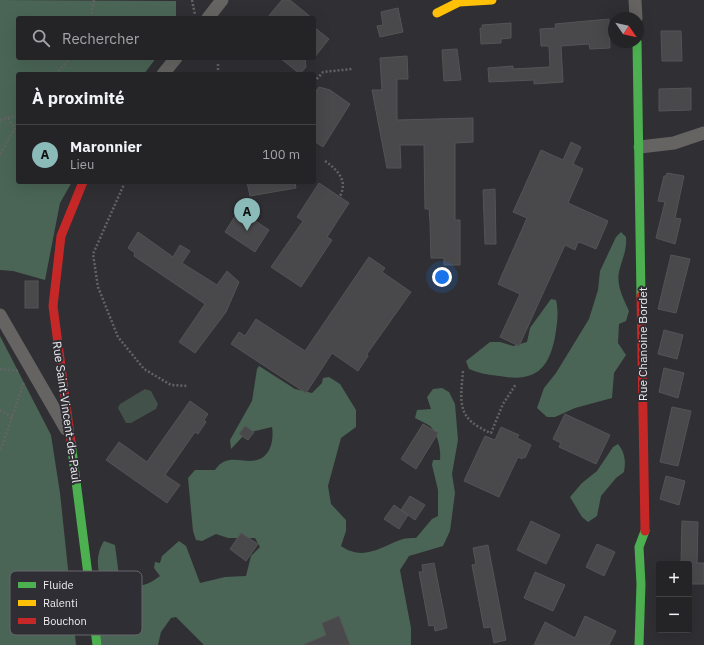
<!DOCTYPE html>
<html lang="fr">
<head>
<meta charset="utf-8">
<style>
	body { margin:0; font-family:"IBM Plex Sans",sans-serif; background:#302f32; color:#f1f3f6 }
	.controls { position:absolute; right:12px; bottom:12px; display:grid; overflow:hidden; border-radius:4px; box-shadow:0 4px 16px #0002 }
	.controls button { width:36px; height:36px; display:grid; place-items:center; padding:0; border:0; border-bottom:1px solid #414043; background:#242326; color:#f1f3f6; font:20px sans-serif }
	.compass { position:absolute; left:608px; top:12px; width:36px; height:36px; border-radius:50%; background:#242326; box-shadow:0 4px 16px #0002; rotate:124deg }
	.you { position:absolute; left:442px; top:277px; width:14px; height:14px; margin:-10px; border:3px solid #fff; border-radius:50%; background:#1a73e8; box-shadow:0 0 0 6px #1a73e833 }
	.badge { display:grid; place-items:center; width:26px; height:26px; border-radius:50%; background:#8bbbb9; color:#111; font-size:13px; font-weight:700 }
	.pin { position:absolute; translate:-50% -33px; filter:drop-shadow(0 1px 2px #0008) }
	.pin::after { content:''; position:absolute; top:21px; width:14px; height:12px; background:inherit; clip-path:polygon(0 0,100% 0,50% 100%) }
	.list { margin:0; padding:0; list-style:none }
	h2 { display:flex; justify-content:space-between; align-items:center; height:52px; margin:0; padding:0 16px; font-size:17px }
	h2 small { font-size:13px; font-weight:400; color:#a3a4a7 }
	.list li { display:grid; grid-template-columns:26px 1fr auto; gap:12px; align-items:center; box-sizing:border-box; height:60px; padding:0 16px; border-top:1px solid #414043 }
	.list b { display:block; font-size:15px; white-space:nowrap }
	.list p { margin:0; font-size:13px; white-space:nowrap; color:#a3a4a7 }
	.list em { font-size:13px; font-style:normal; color:#a3a4a7 }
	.icon { flex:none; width:22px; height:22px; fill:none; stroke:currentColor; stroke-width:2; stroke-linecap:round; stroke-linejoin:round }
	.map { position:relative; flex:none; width:704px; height:645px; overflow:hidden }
	.search { position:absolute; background:#242326; box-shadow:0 4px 16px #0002; left:16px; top:16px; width:300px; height:44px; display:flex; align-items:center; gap:10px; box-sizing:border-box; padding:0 14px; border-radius:4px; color:#a3a4a7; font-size:15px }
	.panel { position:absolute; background:#242326; box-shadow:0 4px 16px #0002; left:16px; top:72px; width:300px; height:112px; border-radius:4px }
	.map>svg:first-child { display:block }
	.green { fill:#425149 }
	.forest { fill:#4a6556 }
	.building { fill:#49494c; stroke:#545456 }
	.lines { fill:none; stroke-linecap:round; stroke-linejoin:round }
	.path { stroke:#636363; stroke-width:2.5; stroke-dasharray:2 2; stroke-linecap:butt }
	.street { stroke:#656463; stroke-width:13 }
	.fast { stroke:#4caf50; stroke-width:9 }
	.slow { stroke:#ffc107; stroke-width:9 }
	.jam { stroke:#c62828; stroke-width:9 }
	.labels { text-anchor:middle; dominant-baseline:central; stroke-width:4; stroke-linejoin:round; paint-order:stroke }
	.street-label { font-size:12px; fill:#edecf0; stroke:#2f2e34 }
	.key { fill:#2f2e34; stroke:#68676c; stroke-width:1 }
	.key-label { font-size:11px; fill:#edecf0 }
</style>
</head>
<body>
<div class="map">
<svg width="704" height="645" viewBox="0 0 704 645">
	<rect width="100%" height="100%" fill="#302f33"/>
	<path class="green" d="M145 389 151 391 158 404 156 409 131 423H126L118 408 120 404Z"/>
	<g class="forest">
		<path d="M0 0 176 1V18H18V58H156L144 74H18V182H72L60 203 45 280 13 271 0 270Z"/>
		<path d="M621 232 626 237C627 249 623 257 620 268 615 284 623 297 629 311L626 321 619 324 618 343 626 355 614 373 612 398 575 408 555 417H547L537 408 544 388 556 373 589 319 598 290 600 271 616 237Z"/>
		<path d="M551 299 556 300C559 313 557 324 555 337 548 372 533 382 499 376 488 375 479 373 469 369L466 361 490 342H500L513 346 527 342 530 328Z"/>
		<path d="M0 336 51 435 60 493 76 645H0Z"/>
		<path d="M259 366 295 389 312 393 322 383 323 378 329 377 340 384 356 410V427L341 438 328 486 331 504 346 520V531L341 546C363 561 379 548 400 540 405 538 411 538 416 538L432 519 438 516V490L432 465 433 460H440C441 449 438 434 430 426 426 423 420 421 415 418L417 410 431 409 427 397 433 389 442 388 449 392 455 404 458 440 452 474 455 493 450 531 443 546 409 556 400 570 411 628V645H204L176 617 171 618 161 632 158 645H102L99 642C101 630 105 616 105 604 104 581 90 564 104 541L115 545 120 584C138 588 145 587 160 576L154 568 155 562 160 563 162 556 179 541 186 546 200 583 225 577 246 576 251 556 260 547 255 538H228L216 534 202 541 196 540 193 531 188 478 195 470H215C227 452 242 464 257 460 271 456 274 439 272 427L246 433 231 449 230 440 252 401 257 369Z"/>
		<path d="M618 444C625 453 626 461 624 472L616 478 601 496 597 516 588 522 582 517 570 497 582 483 597 471 613 447Z"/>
	</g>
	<g class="building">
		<path d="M282 0H290L312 18H267Z"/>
		<path d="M398 8 403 32 380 37 377 26 383 25 381 12Z"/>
		<path d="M609 19 610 48 590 49 589 44 561 46 563 82 534 84V80L489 82 488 68 513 66V69L550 67 549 46H541L540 29 556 28 555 24Z"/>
		<path d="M511 23V38L501 39V43L481 44 480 28H483L482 25Z"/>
		<path d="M314 27 329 39 314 58Z"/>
		<path d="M661 31H681L682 61H662Z"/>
		<path d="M457 49 461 80 444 81 442 50Z"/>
		<path d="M407 56 408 79H397V120L473 118V142L455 143V220H460V265H444V258H431L430 222 429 209H425L424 145H400L401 168H387L372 90H382L380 58Z"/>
		<path d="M280 58H305L306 67 300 74Z"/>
		<path d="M319 87 330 90 350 104 323 147 314 141V94Z"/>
		<path d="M691 88V110L659 111V89Z"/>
		<path d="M571 142 581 147 573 164 583 169 568 203 608 221 596 249 582 243 578 242 575 250 565 245 519 346 500 337 520 294 498 284 527 218 513 212 541 150 563 160Z"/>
		<path d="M667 173 684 176 675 218 681 219 675 244 656 238 665 202 658 201 664 176H666Z"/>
		<path d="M247 182H295L296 188 250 196Z"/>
		<path d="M319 183 349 203 327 237 332 240 301 287 271 267 303 221 297 217Z"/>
		<path d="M495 189 496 244H485L483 190Z"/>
		<path d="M239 210 269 230 255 252 225 232Z"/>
		<path d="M138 232 173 257 180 245 190 251 182 263 217 285 227 271 239 282 226 312 195 353 179 342 205 304 134 256 135 253 128 248Z"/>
		<path d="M671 255 690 259 676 313 658 309Z"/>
		<path d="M369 257 385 268 382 272 411 292 367 354 368 356 358 371 332 353 306 393 231 344 239 332 245 336 256 319 305 351Z"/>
		<rect x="25" y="281" width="13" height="27"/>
		<path d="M664 330 683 335 677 359 658 354Z"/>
		<path d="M664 368 684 373 678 398 659 392Z"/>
		<path d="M190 401 208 414 204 420 206 422 198 434 195 432 165 475 180 485 167 503 106 460 119 442 147 462Z"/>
		<path d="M672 407 691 411 678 466 660 462Z"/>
		<path d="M565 414 610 435 596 464 559 447 561 443 553 439Z"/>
		<path d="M423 424 438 433 416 469 401 459Z"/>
		<path d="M245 426 254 432 248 440 239 434Z"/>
		<path d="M501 427 519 435 517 438 531 445 525 458 523 457 522 459 518 457 499 497 464 481 485 436 495 440Z"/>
		<path d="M666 476 685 481 679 505 660 499Z"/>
		<path d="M410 496 425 505 415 520 401 510 408 515 399 529 384 519 394 505 401 510Z"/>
		<path d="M531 521 560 535 546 564 517 550Z"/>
		<path d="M682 521 698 522 697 563H704V584H689V564H681Z"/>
		<path d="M241 533 258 544 246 561 230 549Z"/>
		<path d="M597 544 615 552 604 576 586 567Z"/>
		<path d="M488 545 506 640 494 643 491 627 484 628 472 565 476 564 473 548Z"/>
		<path d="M434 563 447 628 435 631 434 625 429 626 419 572H423L422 565Z"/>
		<path d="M535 572 565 585 553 611 524 598Z"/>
		<path d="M339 616 350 645H303L326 635 322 623Z"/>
		<path d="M585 616 616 631 609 645H534L545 622 575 638Z"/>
	</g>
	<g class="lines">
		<g class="path">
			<path d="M192 0 195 15"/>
			<path d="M91 18 94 0"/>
			<path d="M56 74 70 58"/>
			<path d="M218 74V62"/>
			<path d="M314 82 323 72 352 69"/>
			<path d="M0 120 18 115"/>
			<path d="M0 154 15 128 8 118"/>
			<path d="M325 161C338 170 348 181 340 196"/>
			<path d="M125 182 93 254 98 287 118 337 144 369 171 385 187 386"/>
			<path d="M0 369 18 371"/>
			<path d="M463 371C460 404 457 419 491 433L503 404 516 384"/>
			<path d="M0 410 12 417"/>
			<path d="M0 449 2 446 24 382"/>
		</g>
		<g class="street">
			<path d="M635 0 636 18"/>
			<path d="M208 18 222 0"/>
			<path d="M163 74 176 58"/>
			<path d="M640 147 674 143 704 133"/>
			<path d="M0 315 66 429"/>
		</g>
		<g class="fast">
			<path d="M637 42 641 296"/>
			<path d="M71 442 97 645"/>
			<path d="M639 645 641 584 639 547 645 531"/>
		</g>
		<path class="slow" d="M437 13 459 2 492 0"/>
		<g class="jam">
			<path d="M641 296 645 531"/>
			<path d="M71 442 53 306 61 236 83 182"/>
		</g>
	</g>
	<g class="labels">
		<g class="street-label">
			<text transform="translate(642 344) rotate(-90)">Rue Chanoine Bordet</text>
			<text transform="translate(67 412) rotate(82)">Rue Saint-Vincent-de-Paul</text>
		</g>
	</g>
	<rect x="10" y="571" width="132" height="64" rx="6" class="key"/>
	<rect x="18" y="582" width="18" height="6" fill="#4caf50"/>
	<rect x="18" y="600" width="18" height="6" fill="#ffc107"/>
	<rect x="18" y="618" width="18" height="6" fill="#c62828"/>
	<g class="key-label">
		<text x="43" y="589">Fluide</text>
		<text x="43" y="607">Ralenti</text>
		<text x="43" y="625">Bouchon</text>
	</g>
</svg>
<div class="controls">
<button>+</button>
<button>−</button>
</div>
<svg class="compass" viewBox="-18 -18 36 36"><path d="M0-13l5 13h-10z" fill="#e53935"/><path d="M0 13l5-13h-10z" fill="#a3a4a7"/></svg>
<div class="you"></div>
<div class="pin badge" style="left:247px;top:231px">A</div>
<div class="search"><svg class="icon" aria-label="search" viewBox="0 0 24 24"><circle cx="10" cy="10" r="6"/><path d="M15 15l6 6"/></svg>Rechercher</div>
<section class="panel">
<h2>À proximité<small></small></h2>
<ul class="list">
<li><span class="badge">A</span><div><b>Maronnier</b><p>Lieu</p></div><em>100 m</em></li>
</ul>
</section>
</div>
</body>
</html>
